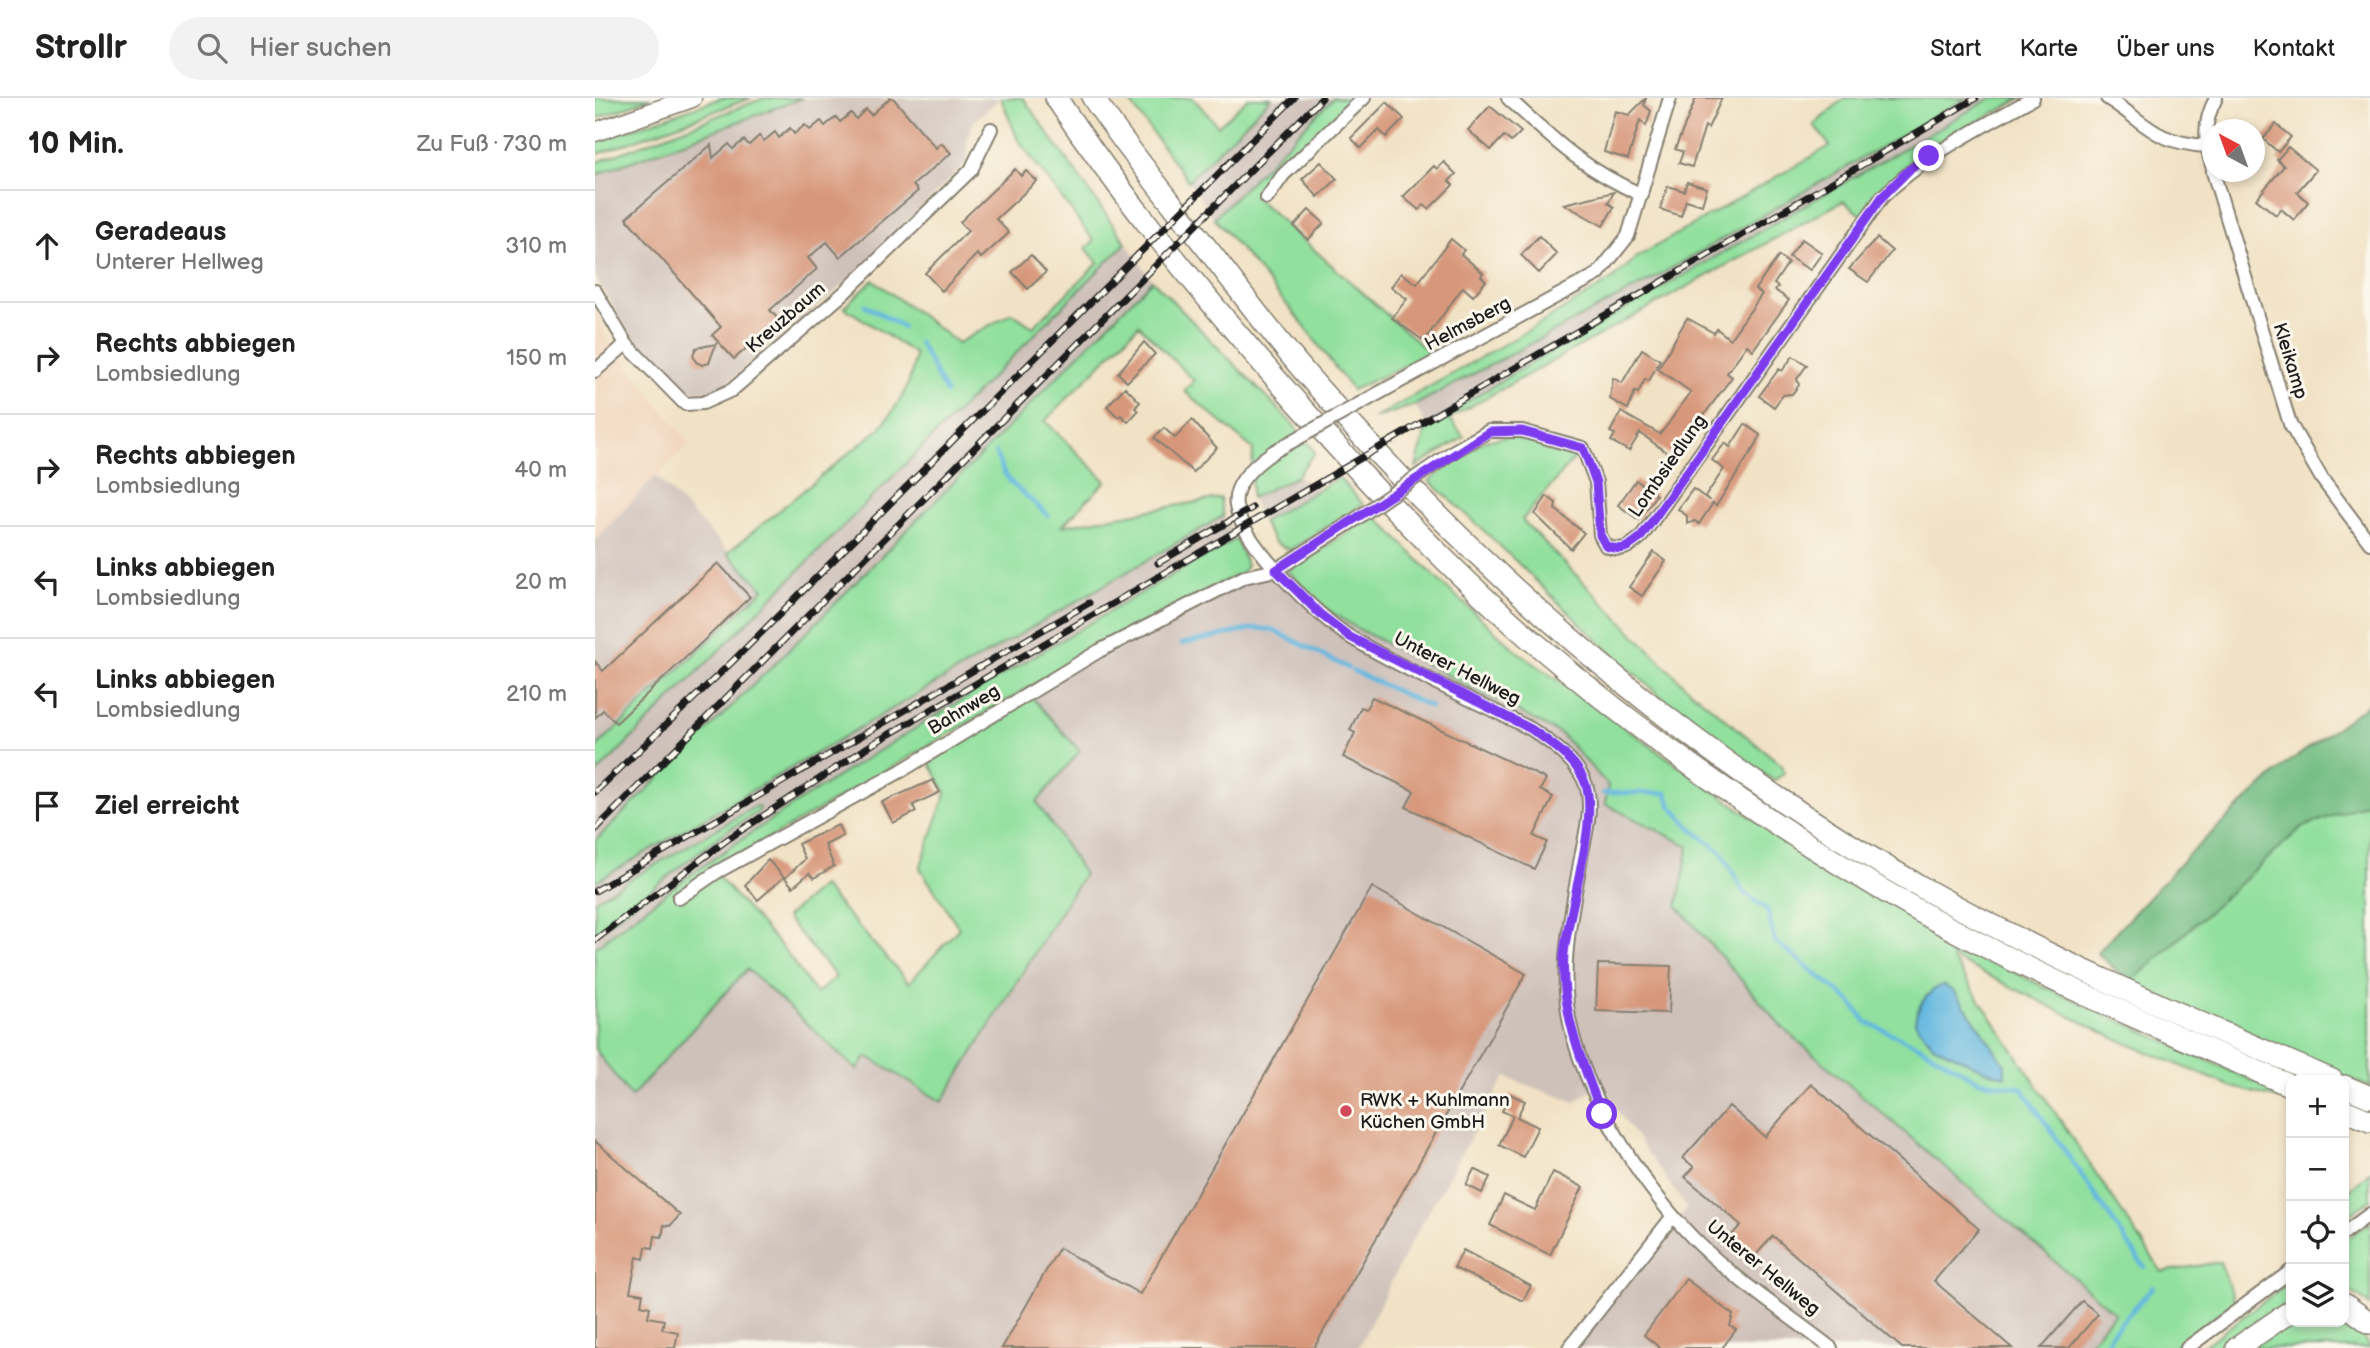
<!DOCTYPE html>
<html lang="de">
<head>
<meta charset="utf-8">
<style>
	body { margin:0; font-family:"Balsamiq Sans",sans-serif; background:#f2f2f2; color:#222 }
	.controls { position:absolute; right:21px; bottom:21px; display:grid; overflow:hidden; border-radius:14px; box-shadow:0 4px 10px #0003 }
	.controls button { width:63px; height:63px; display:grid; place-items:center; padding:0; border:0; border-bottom:2px solid #e0e0e0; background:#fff; color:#222; font:35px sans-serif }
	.compass { position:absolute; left:1607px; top:21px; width:63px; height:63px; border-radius:50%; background:#fff; box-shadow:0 4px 10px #0003; rotate:319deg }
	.stop { position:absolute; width:21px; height:21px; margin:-16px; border:5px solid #7c3aed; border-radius:50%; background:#fff }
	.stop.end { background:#7c3aed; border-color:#fff; box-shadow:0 2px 7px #0008 }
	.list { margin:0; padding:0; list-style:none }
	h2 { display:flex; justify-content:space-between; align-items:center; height:91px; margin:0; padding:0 28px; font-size:30px }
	h2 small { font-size:23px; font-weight:400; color:#767676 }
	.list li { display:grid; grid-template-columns:46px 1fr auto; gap:21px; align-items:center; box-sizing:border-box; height:112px; padding:0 28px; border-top:2px solid #e0e0e0 }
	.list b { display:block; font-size:26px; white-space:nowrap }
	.list p { margin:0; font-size:23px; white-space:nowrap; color:#767676 }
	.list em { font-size:23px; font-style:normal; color:#767676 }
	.icon { flex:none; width:38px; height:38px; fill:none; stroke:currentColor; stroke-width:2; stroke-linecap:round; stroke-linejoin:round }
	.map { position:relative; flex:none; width:1775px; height:1250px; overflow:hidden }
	header { display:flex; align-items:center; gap:42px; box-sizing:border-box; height:98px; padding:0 35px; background:#fff; border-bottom:2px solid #e0e0e0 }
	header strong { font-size:33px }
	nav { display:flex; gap:38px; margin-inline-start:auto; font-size:24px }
	.search { width:490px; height:63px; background:#f2f2f2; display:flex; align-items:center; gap:18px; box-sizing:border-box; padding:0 24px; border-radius:38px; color:#767676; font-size:26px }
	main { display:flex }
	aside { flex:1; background:#fff }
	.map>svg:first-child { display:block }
	.built { fill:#f1d5bd }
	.industrial { fill:#cec1ba }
	.green { fill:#91e09e; stroke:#567e5d; stroke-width:2 }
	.forest { fill:#74be85; stroke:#486d50; stroke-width:2 }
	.water { fill:#63b7df; stroke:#406a7e; stroke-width:2 }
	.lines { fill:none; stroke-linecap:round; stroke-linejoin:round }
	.stream { stroke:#63b7df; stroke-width:4.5 }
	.building { fill:#d7977a }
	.minor-casing { stroke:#867f70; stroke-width:16 }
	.secondary-casing { stroke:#867f70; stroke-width:21 }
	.trunk-casing { stroke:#867f70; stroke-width:24 }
	.minor { stroke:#fff; stroke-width:12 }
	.secondary { stroke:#fff; stroke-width:18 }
	.trunk { stroke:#fff; stroke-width:21 }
	.rail-casing { stroke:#1c1c1c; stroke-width:7 }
	.rail { stroke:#fbf7ec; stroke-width:4.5; stroke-dasharray:13; stroke-linecap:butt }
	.minor-bridge-casing { stroke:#867f70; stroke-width:16; stroke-linecap:butt }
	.minor-bridge { stroke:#fff; stroke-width:12 }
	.route { stroke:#7c3aed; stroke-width:9 }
	.poi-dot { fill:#d1495b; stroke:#fbf7ec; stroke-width:2.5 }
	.labels { text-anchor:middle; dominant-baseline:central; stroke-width:6; stroke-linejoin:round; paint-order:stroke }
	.street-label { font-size:19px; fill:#1c1c1c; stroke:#fbf7ec }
	.poi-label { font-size:19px; fill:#1c1c1c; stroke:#fbf7ec; text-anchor:start }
</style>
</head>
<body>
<header>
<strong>Strollr</strong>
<div class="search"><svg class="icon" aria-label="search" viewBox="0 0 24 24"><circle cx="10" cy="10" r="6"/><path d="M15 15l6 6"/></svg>Hier suchen</div>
<nav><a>Start</a><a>Karte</a><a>Über uns</a><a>Kontakt</a></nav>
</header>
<main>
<aside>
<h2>10 Min.<small>Zu Fuß · 730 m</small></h2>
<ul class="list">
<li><svg class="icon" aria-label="ahead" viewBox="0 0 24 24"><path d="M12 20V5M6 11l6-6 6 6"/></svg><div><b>Geradeaus</b><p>Unterer Hellweg</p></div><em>310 m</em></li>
<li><svg class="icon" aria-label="right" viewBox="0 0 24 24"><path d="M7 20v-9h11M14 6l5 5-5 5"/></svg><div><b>Rechts abbiegen</b><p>Lombsiedlung</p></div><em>150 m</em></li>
<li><svg class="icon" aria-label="right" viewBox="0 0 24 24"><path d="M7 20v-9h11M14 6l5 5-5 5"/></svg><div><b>Rechts abbiegen</b><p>Lombsiedlung</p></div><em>40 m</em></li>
<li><svg class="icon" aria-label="left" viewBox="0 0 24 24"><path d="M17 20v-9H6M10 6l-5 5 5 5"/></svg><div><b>Links abbiegen</b><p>Lombsiedlung</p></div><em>20 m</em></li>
<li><svg class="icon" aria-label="left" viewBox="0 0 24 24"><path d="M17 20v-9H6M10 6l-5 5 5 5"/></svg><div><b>Links abbiegen</b><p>Lombsiedlung</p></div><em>210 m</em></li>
<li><svg class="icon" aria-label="arrive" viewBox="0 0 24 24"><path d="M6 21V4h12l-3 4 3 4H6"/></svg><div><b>Ziel erreicht</b></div></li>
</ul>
</aside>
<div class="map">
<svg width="1775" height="1250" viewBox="0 0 1775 1250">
	<rect width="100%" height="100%" fill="#fbf7ec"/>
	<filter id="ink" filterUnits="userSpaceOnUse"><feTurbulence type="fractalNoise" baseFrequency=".0143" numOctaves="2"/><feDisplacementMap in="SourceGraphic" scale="14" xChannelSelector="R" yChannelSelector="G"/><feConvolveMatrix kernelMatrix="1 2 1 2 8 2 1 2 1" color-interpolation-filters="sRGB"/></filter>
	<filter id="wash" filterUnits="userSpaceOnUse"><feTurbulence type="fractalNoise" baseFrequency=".00686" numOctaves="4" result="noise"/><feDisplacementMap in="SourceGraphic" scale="28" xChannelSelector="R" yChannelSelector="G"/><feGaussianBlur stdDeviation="1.57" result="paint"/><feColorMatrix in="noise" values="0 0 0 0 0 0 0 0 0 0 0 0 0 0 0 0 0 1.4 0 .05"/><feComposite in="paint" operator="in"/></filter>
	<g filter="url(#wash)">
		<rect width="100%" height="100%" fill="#f1e2c5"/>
		<path class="built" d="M0 212 8 224 9 237 94 345 0 442Z"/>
		<g class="industrial">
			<path d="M207 0H405L379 23 372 43 373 63 257 179 126 290 103 294 86 291 37 240 0 179V77Z"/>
			<path d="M676 0H738L619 120 593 83Z"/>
			<path d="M1372 0H1396L919 275 832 328 820 307 1056 182Z"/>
			<path d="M531 145 557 182 211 535 0 743V677Z"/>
			<path d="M61 378 169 491 0 650V442Z"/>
			<path d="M701 379 727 391 667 424 656 400Z"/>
			<path d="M628 418 641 441 508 515 207 701 143 744 0 850V784Z"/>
			<path d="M693 473 729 509 761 530 966 636 1014 688 1010 706 1095 748 1083 808 1188 930 1520 1216 1489 1250H980L1092 1110 1022 1012 1008 985 980 1004 910 979 814 1148 763 1250H0V951L37 998 152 871 261 971 271 958 347 1003 442 704 436 598 430 590 535 531 647 475Z"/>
		</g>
		<g class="green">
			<path d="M0 0H56L0 21Z"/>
			<path d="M126 0H156L0 57V44Z"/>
			<path d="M169 0H207L0 77V65Z"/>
			<path d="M406 0H428L531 145 0 677V650L169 491 132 455 285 330C304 306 317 287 320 256L249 209 278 182 363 245 417 215 438 229 503 165 491 150 499 143 423 42Z"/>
			<path d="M532 0H598L623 28 653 0H676L593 83Z"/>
			<path d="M738 0H761L659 98 836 256 757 292 704 221 619 120Z"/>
			<path d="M1249 0H1371L1056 182 820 307 778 321 946 225 1019 180 1042 159 1235 48 1219 27Z"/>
			<path d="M1396 0H1427L1332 52 1311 67 1267 118 1248 103 854 320 869 339 821 369 832 328 919 275Z"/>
			<path d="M557 182 697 325 720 354 701 379 656 400 658 351 589 293 599 283 544 227 450 323 511 383 467 428 625 400 628 418 0 784V743L211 535Z"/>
			<path d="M916 338 983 356 927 422 1090 588 1187 667 1189 675 1179 683C1132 649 1083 615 1040 576 969 514 906 444 834 383L888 343Z"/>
			<path d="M744 380 768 406 695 452 680 445 667 424Z"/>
			<path d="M780 417 840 479 923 554 1210 757 1433 881 1696 1000V1004L1637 989 1517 939 1356 859 1567 1174 1625 1164 1640 1204 1578 1250H1489L1520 1215 1188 930 1082 808 1094 748 1010 706 1013 687 966 636 761 530 729 509 693 473Z"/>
			<path d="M641 441 652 468 647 475 535 531 118 773 191 854 221 896 241 879 191 819 227 788 314 885 364 830 325 770 351 695 333 662 436 598 485 653 442 704 489 776 347 1004 272 958 262 972 152 871 36 999 0 951V850C104 765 219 692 334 622 435 560 537 499 641 441Z"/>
			<path d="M1775 704V989L1710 964 1535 885 1707 729Z"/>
			<path d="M161 708 165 709 163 714 127 736 0 836V802Z"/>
			<path d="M1775 1073V1102L1749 1121V1098Z"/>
			<path d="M1775 1124V1208L1762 1197 1749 1192V1143Z"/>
			<path d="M1696 1183V1203L1630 1250H1606Z"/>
			<path d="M1696 1224C1726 1224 1762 1217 1775 1250H1656Z"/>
		</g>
		<path class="forest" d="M1775 605V704L1707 729 1535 885 1502 855 1593 757 1690 667Z"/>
		<path class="water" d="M1348 887 1360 894 1410 967V978L1391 973 1338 947 1320 925C1321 909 1333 892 1348 887Z"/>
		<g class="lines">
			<g class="stream">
				<path d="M270 207 308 229"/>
				<path d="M324 244 351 295"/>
				<path d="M401 355C411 391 431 393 453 418"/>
				<path d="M587 546 661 530 678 532 753 570"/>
				<path d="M758 573 836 609"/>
				<path d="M1008 695H1072L1075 707 1099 733 1127 755 1149 795 1172 811 1180 843 1255 903 1271 924 1322 947 1384 983 1427 990 1549 1169"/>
				<path d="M1510 1250 1516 1236 1558 1189"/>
			</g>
		</g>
		<g id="blocks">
			<g class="building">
				<path d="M295 0H298L341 50 346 45 356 55 318 87 323 93 245 159 232 144 213 160 222 171 175 212 184 222 139 261 117 237 126 229 31 120 116 47 118 60 134 46 138 51 149 42 154 47 164 38 169 43 180 34 184 40 195 30 199 36 210 27 215 32 226 23 230 28 241 19 245 24 256 15 261 21 271 11 276 17Z"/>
				<path d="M1051 0 1049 7 1056 13 1051 28 1045 22 1033 61 1009 54 1020 13 1034 17Z"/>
				<path d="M1101 0H1127L1113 30 1110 28 1097 69 1084 65 1088 54 1080 51Z"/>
				<path d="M792 4 809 21 791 39 784 32 766 50 756 40Z"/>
				<path d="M895 8 926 34 916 44 909 38 896 52 873 32Z"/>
				<path d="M1681 26 1696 39 1683 54 1668 41Z"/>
				<path d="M1693 49 1721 72 1702 94 1713 104 1699 122 1686 111 1681 117 1661 101 1689 68 1682 62Z"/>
				<path d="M726 64 742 81 723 99 707 81Z"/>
				<path d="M849 64 861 76 854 83 858 87 834 111 829 107 824 112 808 99 839 68 842 71Z"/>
				<path d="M420 71 426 78 431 73 442 83 401 121 414 135 386 160 382 156 347 193 330 175 373 133 365 124Z"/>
				<path d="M1092 84 1112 90 1107 107 1091 102 1086 118 1065 111 1073 88 1089 93Z"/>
				<path d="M1019 94 1013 105 1019 109 1008 128 969 106Z"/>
				<path d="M714 112 729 125 713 142 699 128Z"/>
				<path d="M944 138 962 156 944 175 926 157Z"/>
				<path d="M1282 140 1297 153 1273 184 1254 171Z"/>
				<path d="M856 141 869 152 866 156 888 175 886 178 891 183 878 198 868 189 829 243 797 220 812 201 796 189 806 175 822 186Z"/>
				<path d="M1207 141 1227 155 1215 172 1194 159Z"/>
				<path d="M436 157 451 174 433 191 417 174Z"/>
				<path d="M1184 158 1193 165 1179 186 1183 189 1180 192 1194 202 1158 252 1152 247 1132 275 1137 279 1078 359 1045 335 1034 353 1016 343 1020 336 1015 334 1026 314 1065 336 1070 330 1096 294 1063 271 1092 220 1119 235 1122 231 1135 241 1167 196 1160 191Z"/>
				<path d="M549 244 560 256 532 284 523 275Z"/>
				<path d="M121 246 114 265 107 267 101 264 98 257 101 250Z"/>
				<path d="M1047 251 1065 262 1054 283 1050 281 1043 295 1040 293 1033 311 1015 301 1018 280 1027 285Z"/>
				<path d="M1198 258 1212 267 1202 281 1204 287 1197 296 1188 297 1179 309 1164 298 1184 271 1187 273Z"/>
				<path d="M530 289 545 304 540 310 543 313 533 324 526 317 523 319 512 308Z"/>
				<path d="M597 322 622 350 598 374 559 340 569 330 580 340Z"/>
				<path d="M1150 326 1165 337 1162 345 1121 408 1118 405 1104 426 1100 423 1092 426V418L1083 411 1098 391 1115 403 1110 399 1129 371 1117 362 1130 345 1135 349Z"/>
				<path d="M1041 382 1061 397 1044 422 1023 407Z"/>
				<path d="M952 398 961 405 960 411 989 435 976 451 940 416Z"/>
				<path d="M1059 454 1071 463 1047 498 1034 489Z"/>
				<path d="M123 465 155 499 21 625 8 612 0 620V563L8 573Z"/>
				<path d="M777 599 951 681 945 692 958 699 939 738 952 744 939 771 811 709 819 693 748 659 760 635 755 632 766 609 771 611Z"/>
				<path d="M338 682 345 694 318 707 321 714 298 725 287 704Z"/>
				<path d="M243 727 248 738 230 747 239 768 219 780 214 775 198 789 190 780 210 761 203 746Z"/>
				<path d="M173 762 189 779 163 802 150 787Z"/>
				<path d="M777 789 931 876 719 1250H407L464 1150 545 1196Z"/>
				<path d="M1003 866 1076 868 1074 915 1001 913Z"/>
				<path d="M1216 986 1384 1131 1339 1183 1417 1250H1307L1178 1138 1158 1160 1134 1140 1146 1127 1090 1079 1099 1069 1088 1060 1134 1008 1170 1039Z"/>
				<path d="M915 996 930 1003 922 1019 943 1029 928 1059 904 1047 918 1018 907 1013Z"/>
				<path d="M0 1043 85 1117 75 1128 69 1127 67 1139 60 1138 58 1150 51 1149 49 1161 42 1159 35 1194 48 1196 46 1207 55 1209 53 1219 69 1222 67 1231 83 1234 80 1250H0Z"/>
				<path d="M879 1071 895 1079 887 1095 871 1087Z"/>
				<path d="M958 1074 988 1089 955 1157 895 1127 909 1097 940 1112Z"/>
				<path d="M868 1152 936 1188 928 1203 859 1170Z"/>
				<path d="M1091 1181 1138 1217 1135 1228 1141 1232 1127 1250H1065L1049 1237Z"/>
				<path d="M1487 1203 1503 1216 1474 1250H1446Z"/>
			</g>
		</g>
	</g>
	<g filter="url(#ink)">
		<use href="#blocks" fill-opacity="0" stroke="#867f70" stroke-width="2"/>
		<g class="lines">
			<defs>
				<g id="minor">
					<path d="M913 0C961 44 987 70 1047 97"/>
					<path d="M1512 0C1553 26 1558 44 1611 48"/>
					<path d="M1618 71C1610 44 1607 26 1621 0"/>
					<path d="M1618 74 1695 326 1727 381 1775 445"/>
					<path d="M672 100 688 77 769 0"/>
					<path d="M0 193 31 246 90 306 108 305 137 292 250 194 376 72 396 31"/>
					<path d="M0 273 31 246"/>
					<path d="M822 274 1003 176 1033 138 1075 0"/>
					<path d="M859 353 894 333H927L988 350 1001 384 1005 437 1011 448C1027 454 1033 450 1046 439L1287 99C1331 56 1385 30 1438 0"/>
					<path d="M678 354C662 365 637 385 641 408 647 445 723 519 755 539 811 573 877 601 936 631 956 645 982 662 991 687 999 711 989 741 985 765 975 823 962 880 978 938 997 1008 1049 1090 1099 1141 1140 1182 1191 1215 1236 1250"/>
					<path d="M84 800 122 774 306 673 504 553 649 479 681 472 758 423"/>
					<path d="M1749 1135 1775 1116"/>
					<path d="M974 1250 1078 1118"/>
					<path d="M1592 1250 1696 1173"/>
				</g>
				<path id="secondary" d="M0 34 97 0"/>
				<g id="trunk">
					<path d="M461 0C526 97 599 186 675 274 756 366 841 459 934 540 1054 643 1186 735 1324 813 1443 880 1571 932 1696 988"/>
					<path d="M498 0C534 53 575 103 615 154 650 199 683 245 721 287 897 488 1102 663 1335 794 1464 866 1601 923 1737 982"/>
					<path d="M1749 988 1775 999"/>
					<path d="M1749 1012 1775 1023"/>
					<path d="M1749 1206 1775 1225"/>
					<path d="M1642 1250 1696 1213"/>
				</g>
			</defs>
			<use href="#minor" class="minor-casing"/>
			<use href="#secondary" class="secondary-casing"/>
			<use href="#trunk" class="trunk-casing"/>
			<use href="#minor" class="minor"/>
			<use href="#secondary" class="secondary"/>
			<use href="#trunk" class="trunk"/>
			<defs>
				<g id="rail">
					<path d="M563 465 657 410"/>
					<path d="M0 694 138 563 699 0"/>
					<path d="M0 732 727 0"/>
					<path d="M0 793 494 505"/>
					<path d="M0 842 133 741 276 647 1381 0"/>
				</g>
			</defs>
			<use href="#rail" class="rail-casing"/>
			<use href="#rail" class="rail"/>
			<defs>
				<g id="minor-bridge">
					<path d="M678 354 822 274"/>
					<path d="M758 423 859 353"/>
				</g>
			</defs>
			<use href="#minor-bridge" class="minor-bridge-casing"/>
			<use href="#minor-bridge" class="minor-bridge"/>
		</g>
	</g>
	<g class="lines" filter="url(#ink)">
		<path class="route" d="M1007 1016C987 965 965 912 969 856 973 813 1003 725 991 687 983 662 956 645 936 631L755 539 725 516 681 472 894 334 927 333 988 350 1001 384 1005 437 1011 448C1027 454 1033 450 1046 439L1287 99 1314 72 1334 58"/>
	</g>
	<circle class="poi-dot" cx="751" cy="1013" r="7"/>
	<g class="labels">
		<g class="street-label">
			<text transform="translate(191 220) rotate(-41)">Kreuzbaum</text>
			<text transform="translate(873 226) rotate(-28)">Helmsberg</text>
			<text transform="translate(1695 263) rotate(73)">Kleikamp</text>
			<text transform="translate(1073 368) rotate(-55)">Lombsiedlung</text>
			<text transform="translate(862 571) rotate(27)">Unterer Hellweg</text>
			<text transform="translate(369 612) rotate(-31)">Bahnweg</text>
			<text transform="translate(1168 1170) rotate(39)">Unterer Hellweg</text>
		</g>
		<g class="poi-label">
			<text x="765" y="1002">RWK + Kuhlmann<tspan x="765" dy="22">Küchen GmbH</tspan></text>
		</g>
	</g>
</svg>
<div class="controls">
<button>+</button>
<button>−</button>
<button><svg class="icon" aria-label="locate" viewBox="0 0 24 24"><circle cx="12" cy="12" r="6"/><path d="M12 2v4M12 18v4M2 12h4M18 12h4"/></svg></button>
<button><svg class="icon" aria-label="layers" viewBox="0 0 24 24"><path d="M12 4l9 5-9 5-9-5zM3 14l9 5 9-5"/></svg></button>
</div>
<svg class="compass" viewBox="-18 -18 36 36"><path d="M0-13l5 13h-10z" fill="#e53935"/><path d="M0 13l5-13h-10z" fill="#767676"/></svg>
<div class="stop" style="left:1007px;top:1016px"></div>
<div class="stop end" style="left:1334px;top:58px"></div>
</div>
</main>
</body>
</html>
